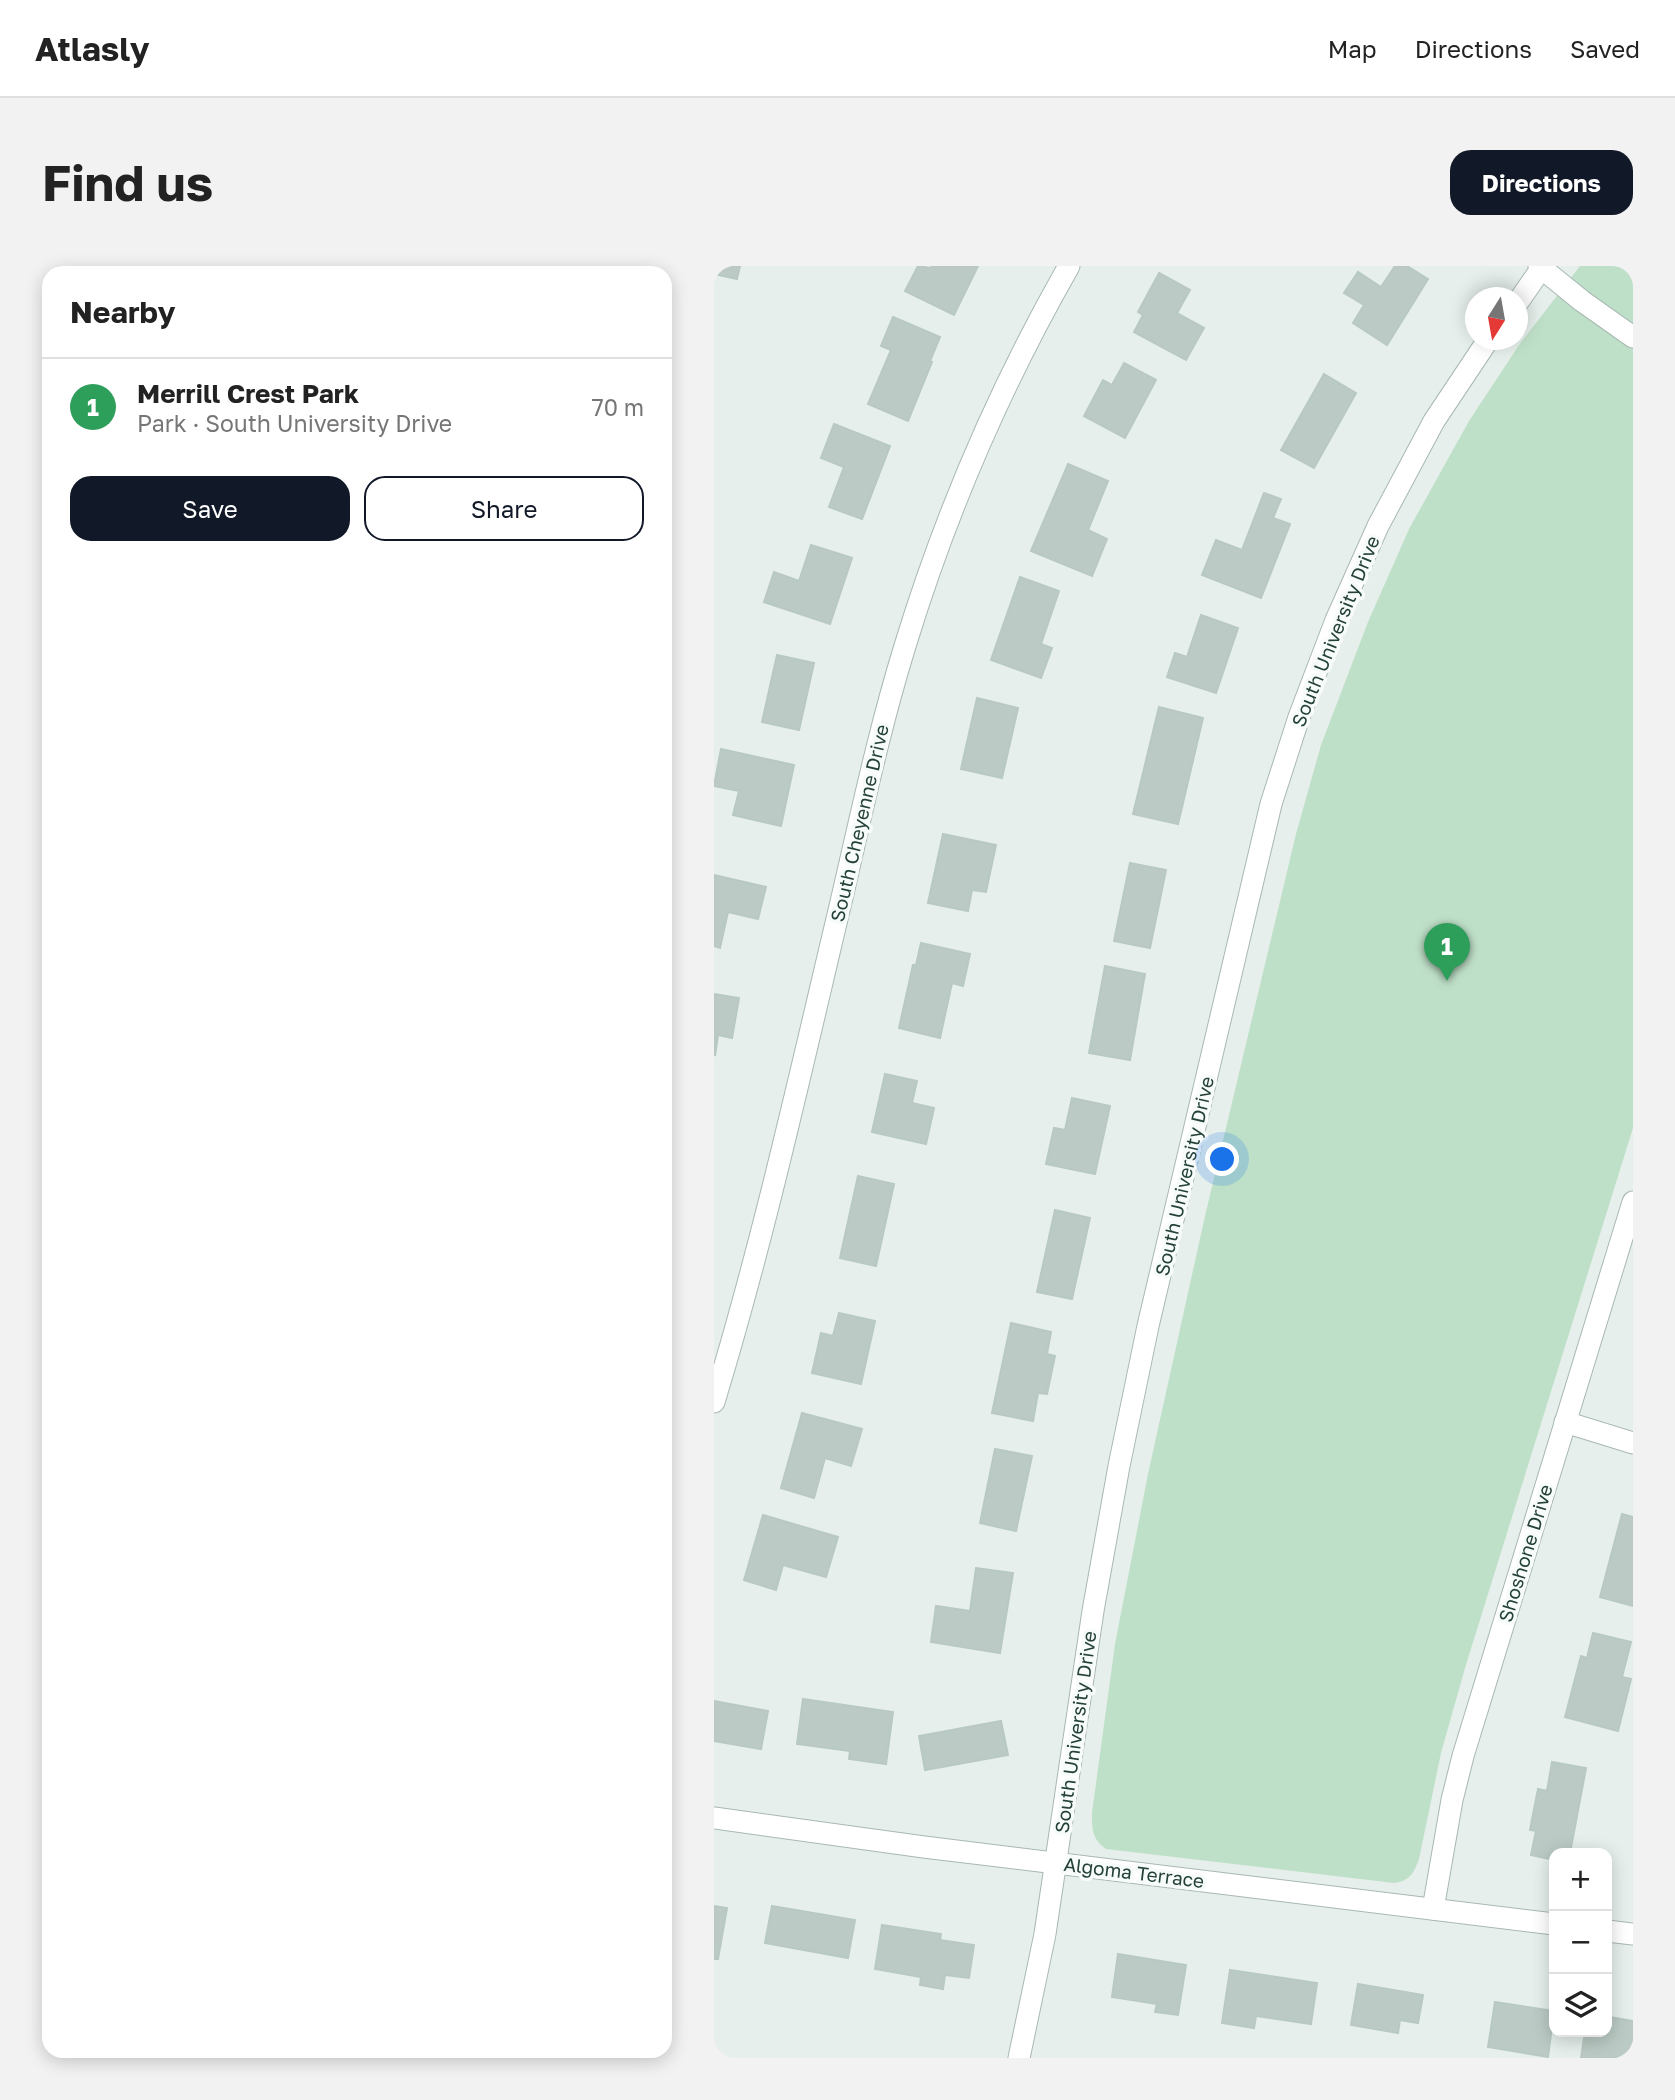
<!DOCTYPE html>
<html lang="en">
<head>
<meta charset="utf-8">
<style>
	body { margin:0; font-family:"Golos Text",sans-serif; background:#f2f2f2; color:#222 }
	.controls { position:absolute; right:21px; bottom:21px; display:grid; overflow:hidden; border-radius:14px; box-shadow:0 4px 18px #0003 }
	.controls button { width:63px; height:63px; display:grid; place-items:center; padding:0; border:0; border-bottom:2px solid #e0e0e0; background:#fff; color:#222; font:35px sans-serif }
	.compass { position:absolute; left:751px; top:21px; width:63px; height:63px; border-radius:50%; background:#fff; box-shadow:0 4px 18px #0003; rotate:191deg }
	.you { position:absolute; left:509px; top:894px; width:24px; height:24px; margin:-18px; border:5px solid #fff; border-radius:50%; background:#1a73e8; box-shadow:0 0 0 10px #1a73e833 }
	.badge { display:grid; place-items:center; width:46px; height:46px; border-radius:50%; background:#111827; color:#fff; font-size:23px; font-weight:700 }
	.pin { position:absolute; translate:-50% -58px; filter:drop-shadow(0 2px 4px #0008) }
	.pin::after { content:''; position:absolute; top:37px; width:24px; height:21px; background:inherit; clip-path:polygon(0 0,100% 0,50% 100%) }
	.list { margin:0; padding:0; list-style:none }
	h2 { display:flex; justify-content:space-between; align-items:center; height:91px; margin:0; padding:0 28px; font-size:30px }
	h2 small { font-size:23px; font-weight:400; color:#767676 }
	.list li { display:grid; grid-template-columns:46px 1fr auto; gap:21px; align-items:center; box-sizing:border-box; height:98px; padding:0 28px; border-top:2px solid #e0e0e0 }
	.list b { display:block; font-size:26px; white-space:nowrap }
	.list p { margin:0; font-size:23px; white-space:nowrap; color:#767676 }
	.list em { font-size:23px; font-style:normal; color:#767676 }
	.actions { display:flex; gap:14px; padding:21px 28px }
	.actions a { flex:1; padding:16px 0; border:2px solid #111827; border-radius:21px; text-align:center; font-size:24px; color:#111827 }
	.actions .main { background:#111827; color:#fff }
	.icon { flex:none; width:38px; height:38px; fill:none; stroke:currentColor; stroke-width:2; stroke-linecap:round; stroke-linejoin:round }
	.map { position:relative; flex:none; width:919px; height:1792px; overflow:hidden; border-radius:21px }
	header { display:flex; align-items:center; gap:42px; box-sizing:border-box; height:98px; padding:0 35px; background:#fff; border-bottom:2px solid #e0e0e0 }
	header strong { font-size:33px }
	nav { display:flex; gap:38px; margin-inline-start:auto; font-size:24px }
	.intro { display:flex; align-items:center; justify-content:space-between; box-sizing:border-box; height:168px; padding:0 42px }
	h1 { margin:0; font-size:49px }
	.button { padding:18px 32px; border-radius:21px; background:#111827; color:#fff; font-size:24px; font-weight:700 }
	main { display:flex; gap:42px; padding:0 42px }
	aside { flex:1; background:#fff; border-radius:21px; box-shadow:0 4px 18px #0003 }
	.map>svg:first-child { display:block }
	.green { fill:#bfe0c8 }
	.building { fill:#bbcac4; stroke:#b8c9c2; stroke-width:2 }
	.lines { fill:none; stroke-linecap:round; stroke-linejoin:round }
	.street-casing { stroke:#a8b8b2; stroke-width:23 }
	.street { stroke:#fff; stroke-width:21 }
	.labels { text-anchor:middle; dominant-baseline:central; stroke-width:7; stroke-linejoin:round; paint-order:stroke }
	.street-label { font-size:19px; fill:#24423a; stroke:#f7fbf9 }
</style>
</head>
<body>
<header>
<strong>Atlasly</strong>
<nav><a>Map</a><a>Directions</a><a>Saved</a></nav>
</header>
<div class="intro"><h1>Find us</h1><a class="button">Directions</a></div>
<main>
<aside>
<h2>Nearby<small></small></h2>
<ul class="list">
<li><span class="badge" style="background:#2e9e5b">1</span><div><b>Merrill Crest Park</b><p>Park · South University Drive</p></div><em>70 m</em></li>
</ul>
<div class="actions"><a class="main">Save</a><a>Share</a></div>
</aside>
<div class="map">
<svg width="919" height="1792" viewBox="0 0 919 1792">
	<rect width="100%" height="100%" fill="#e6efeb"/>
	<path class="green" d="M866 0H919V862L751 1402 727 1487 705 1593C700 1607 696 1615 680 1617L392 1583C378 1573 378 1563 378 1547L401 1378 434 1208 491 950 582 568 607 479 654 356 695 263 755 155 805 79Z"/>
	<g class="building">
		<path d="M0 0H26L23 13 0 8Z"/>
		<path d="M204 0 217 2 218 0H264L240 49 191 25Z"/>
		<path d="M681 0H693L714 13 673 79 639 57 650 39 630 27 644 6 667 21Z"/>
		<path d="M445 7 476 24 463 47 490 62 472 94 420 66 429 49 424 46Z"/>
		<path d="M179 51 226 71 216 95 218 96 194 155 154 138 177 84 167 80Z"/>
		<path d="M410 97 442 114 411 172 370 150 389 114 398 119Z"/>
		<path d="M610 108 642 127 600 202 567 184Z"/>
		<path d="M120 158 176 180 148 253 115 241 130 201 107 192Z"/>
		<path d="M354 198 394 215 374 264 393 273 378 310 317 285Z"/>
		<path d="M550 227 567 233 559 252 576 258 547 332 488 309 502 274 528 284Z"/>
		<path d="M97 279 138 292 116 358 50 336 60 306 85 315Z"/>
		<path d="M306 311 345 325 327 378 338 382 327 412 277 394Z"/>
		<path d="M487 349 524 362 502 427 453 411 461 387 473 391Z"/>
		<path d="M63 389 100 397 85 464 48 456Z"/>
		<path d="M263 432 304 442 288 512 247 503Z"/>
		<path d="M445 441 489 452 464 558 419 548Z"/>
		<path d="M7 483 80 499 67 560 19 549 25 525 0 520Z"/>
		<path d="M229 568 282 579 272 626 258 624 254 645 214 637Z"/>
		<path d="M416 597 452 604 436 682 400 675Z"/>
		<path d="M0 609 52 621 44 653 14 646 6 682 0 680Z"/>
		<path d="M207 677 256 688 249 720 238 717 226 772 185 762 199 699H202Z"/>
		<path d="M391 700 431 708 416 794 375 787Z"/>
		<path d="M0 728 25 732 18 772 4 769 1 790Z"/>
		<path d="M171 808 203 815 198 837 220 842 212 878 158 866Z"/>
		<path d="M358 832 396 840 381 908 332 898 340 862 351 864Z"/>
		<path d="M144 910 180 918 162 1000 126 992Z"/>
		<path d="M341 944 376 952 358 1033 323 1026Z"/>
		<path d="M125 1047 161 1055 147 1118 98 1107 107 1067 119 1070Z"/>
		<path d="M297 1057 337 1066 333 1088 341 1090 333 1128 324 1127 319 1155 278 1147Z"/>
		<path d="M88 1147 148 1163 137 1200 111 1192 100 1232 67 1222Z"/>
		<path d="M281 1183 318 1190 302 1265 266 1257Z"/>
		<path d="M908 1248 919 1251V1340L886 1331Z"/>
		<path d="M49 1249 124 1271 112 1311 69 1299 62 1324 30 1314Z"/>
		<path d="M262 1302 299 1307 286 1387 217 1376 222 1340 256 1345Z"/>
		<path d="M879 1367 917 1376 908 1411 917 1413 904 1465 851 1451 867 1390 873 1392Z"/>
		<path d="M89 1433 179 1446 172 1498 135 1493 136 1485 83 1478Z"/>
		<path d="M0 1435 54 1445 47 1483 0 1475Z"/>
		<path d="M287 1455 294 1489 211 1504 205 1470Z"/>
		<path d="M838 1496 872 1502 856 1587H840V1594L817 1589 822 1565 816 1564 824 1523 833 1525Z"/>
		<path d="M0 1640 13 1642 4 1693H0Z"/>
		<path d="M58 1640 141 1654 134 1692 51 1677Z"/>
		<path d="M168 1659 227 1668 226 1674 260 1679 255 1712 231 1709 229 1723 206 1719 207 1711 161 1703Z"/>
		<path d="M404 1688 472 1699 464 1749 441 1746 443 1738 398 1731Z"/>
		<path d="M516 1704 603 1717 597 1758 542 1750 540 1762 508 1757Z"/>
		<path d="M644 1718 709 1729 704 1757 686 1754 684 1767 637 1759Z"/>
		<path d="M781 1736 840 1745 834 1791 774 1781Z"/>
		<path d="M896 1751 919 1755V1792H867L871 1766H893Z"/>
	</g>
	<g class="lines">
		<defs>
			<g id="street">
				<path d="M825 0 868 35 919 71"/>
				<path d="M804 36 829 0"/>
				<path d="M0 1136C50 972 87 804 127 636 147 550 165 464 191 380 231 249 287 119 355 0"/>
				<path d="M851 1156 919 1177"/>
				<path d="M0 1552 210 1581 840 1658"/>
				<path d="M719 1643 738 1534 749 1490 919 936"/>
				<path d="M893 1665 919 1668"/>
				<path d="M305 1792 331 1668 379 1345 405 1200 434 1060 557 538 585 451 622 354 664 260 720 155 774 74"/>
			</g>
		</defs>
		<use href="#street" class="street-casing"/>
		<use href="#street" class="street"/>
	</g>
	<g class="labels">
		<g class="street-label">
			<text transform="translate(621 365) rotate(-68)">South University Drive</text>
			<text transform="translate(145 557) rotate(-77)">South Cheyenne Drive</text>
			<text transform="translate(470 910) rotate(-77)">South University Drive</text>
			<text transform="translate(811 1287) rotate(-73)">Shoshone Drive</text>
			<text transform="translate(361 1466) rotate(-82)">South University Drive</text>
			<text transform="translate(420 1606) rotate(7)">Algoma Terrace</text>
		</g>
	</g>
</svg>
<div class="controls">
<button>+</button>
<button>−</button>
<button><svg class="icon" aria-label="layers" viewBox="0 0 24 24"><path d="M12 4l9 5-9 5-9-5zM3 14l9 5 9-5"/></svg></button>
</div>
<svg class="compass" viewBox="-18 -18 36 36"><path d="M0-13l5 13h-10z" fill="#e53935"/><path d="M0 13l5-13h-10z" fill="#767676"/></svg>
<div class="you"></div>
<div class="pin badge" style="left:733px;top:715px;background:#2e9e5b">1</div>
</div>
</main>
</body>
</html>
